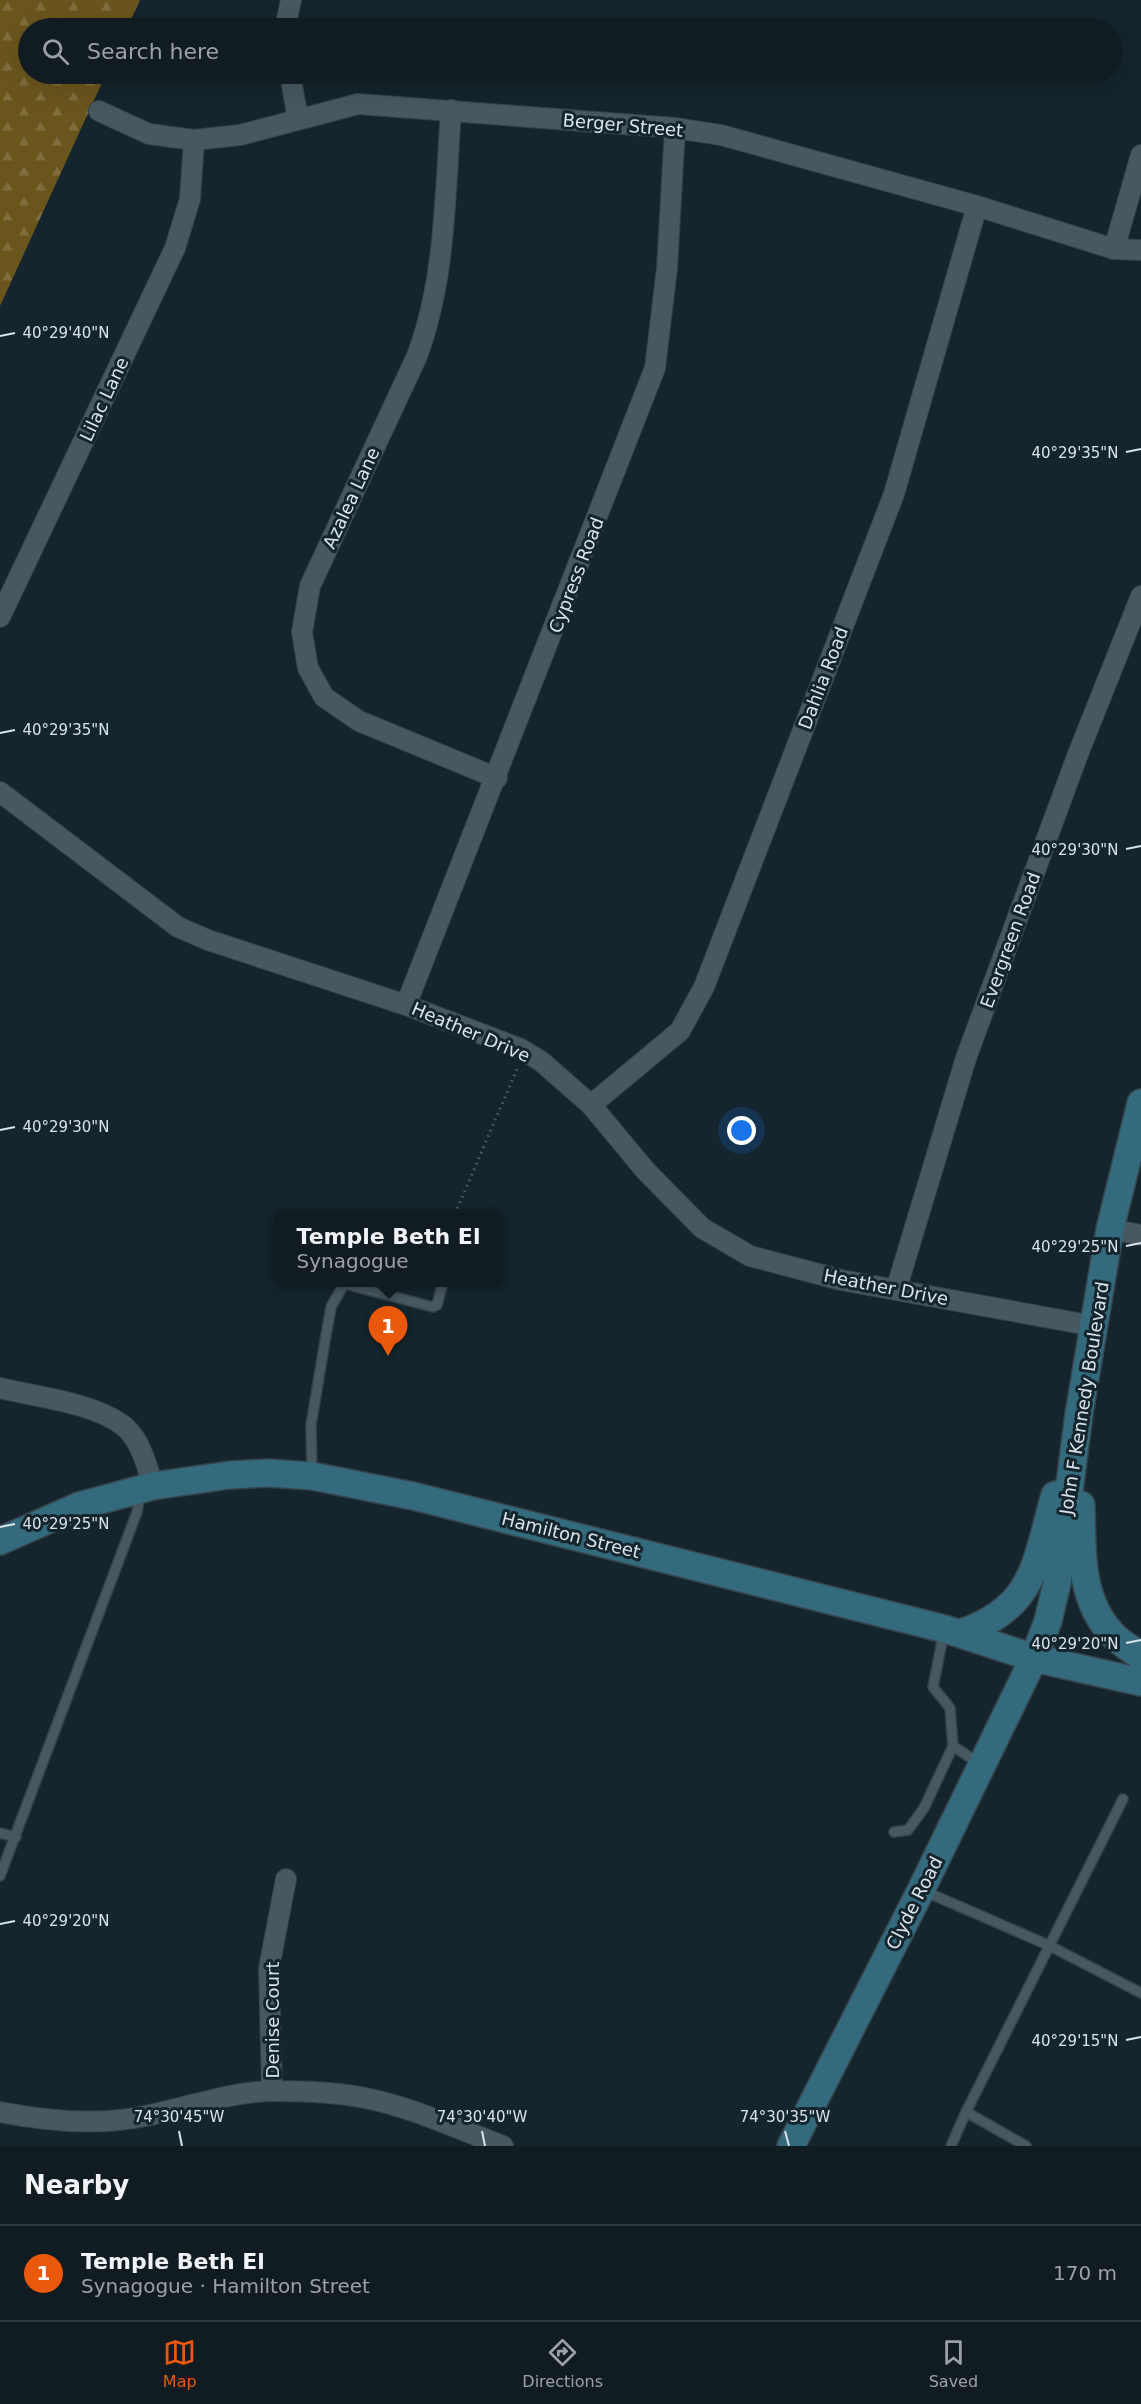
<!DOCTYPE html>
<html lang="en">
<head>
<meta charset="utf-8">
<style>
	body { margin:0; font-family:"DejaVu Sans",sans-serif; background:#19252a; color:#f1f3f6 }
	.you { position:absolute; left:742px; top:1131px; width:21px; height:21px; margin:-15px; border:4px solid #fff; border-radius:50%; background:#1a73e8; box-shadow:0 0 0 9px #1a73e833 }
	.badge { display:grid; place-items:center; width:39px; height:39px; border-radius:50%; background:#ea580c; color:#fff; font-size:20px; font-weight:700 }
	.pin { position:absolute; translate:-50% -50px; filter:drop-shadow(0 2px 3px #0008) }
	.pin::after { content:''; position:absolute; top:32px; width:21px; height:18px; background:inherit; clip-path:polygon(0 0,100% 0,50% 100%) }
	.popup { position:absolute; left:273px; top:1209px; width:231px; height:78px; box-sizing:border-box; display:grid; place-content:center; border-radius:12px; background:#101c22; filter:drop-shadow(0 2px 4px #0005); font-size:20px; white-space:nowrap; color:#9ca1a5 }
	.popup b { font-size:22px; color:#f1f3f6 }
	.popup::after { content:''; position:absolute; left:50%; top:100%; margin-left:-12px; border:12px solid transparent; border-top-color:#101c22 }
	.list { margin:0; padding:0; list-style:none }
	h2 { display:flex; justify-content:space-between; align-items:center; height:78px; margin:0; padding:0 24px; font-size:26px }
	h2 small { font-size:20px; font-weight:400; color:#9ca1a5 }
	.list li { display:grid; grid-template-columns:39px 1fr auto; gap:18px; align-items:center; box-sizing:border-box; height:96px; padding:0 24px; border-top:2px solid #303a40 }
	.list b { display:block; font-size:22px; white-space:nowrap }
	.list p { margin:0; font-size:20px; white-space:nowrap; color:#9ca1a5 }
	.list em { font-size:20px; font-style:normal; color:#9ca1a5 }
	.icon { flex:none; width:33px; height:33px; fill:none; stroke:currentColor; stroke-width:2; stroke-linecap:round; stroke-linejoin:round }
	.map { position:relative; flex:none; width:1141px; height:2146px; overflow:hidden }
	.search { position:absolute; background:#101c22; box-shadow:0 6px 24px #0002; left:18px; right:18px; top:18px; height:66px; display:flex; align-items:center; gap:15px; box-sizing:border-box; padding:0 21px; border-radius:33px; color:#9ca1a5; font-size:22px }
	.sheet { height:174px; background:#101c22 }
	nav { display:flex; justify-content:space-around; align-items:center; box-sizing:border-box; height:84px; border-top:2px solid #303a40; background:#101c22; font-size:16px; color:#9ca1a5 }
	nav a { display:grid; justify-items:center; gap:3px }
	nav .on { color:#ea580c }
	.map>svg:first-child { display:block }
	.forest { fill:url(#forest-firs) }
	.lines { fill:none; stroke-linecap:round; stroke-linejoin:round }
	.lane-casing { stroke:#364148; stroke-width:12 }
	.street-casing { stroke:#364148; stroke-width:22 }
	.secondary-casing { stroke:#364148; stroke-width:30 }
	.path { stroke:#515f66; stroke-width:3; stroke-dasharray:1.5 4.5; stroke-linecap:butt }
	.lane { stroke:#475860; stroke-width:9 }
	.street { stroke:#475860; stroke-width:20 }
	.secondary { stroke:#336a7d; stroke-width:27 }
	.ticks { fill:none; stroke:#d9e3e8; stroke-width:2 }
	.labels { text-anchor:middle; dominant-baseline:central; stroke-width:6; stroke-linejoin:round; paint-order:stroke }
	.street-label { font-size:18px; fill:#d9e3e8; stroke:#15252d }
	.ticks-label { font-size:15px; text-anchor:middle; fill:#d9e3e8; stroke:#15252d; stroke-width:6; stroke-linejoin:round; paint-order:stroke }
</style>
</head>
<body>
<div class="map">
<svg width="1141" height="2146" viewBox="0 0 1141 2146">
	<defs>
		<pattern id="forest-firs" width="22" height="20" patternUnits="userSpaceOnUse" patternTransform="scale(1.5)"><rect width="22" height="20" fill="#6a551c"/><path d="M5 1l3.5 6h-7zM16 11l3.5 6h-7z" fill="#7f6d3d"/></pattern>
	</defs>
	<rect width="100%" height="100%" fill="#15252d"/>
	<path class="forest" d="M0 0H140L127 28H28V74H106L0 306Z"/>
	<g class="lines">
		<defs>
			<g id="lane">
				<path d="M345 1284 433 1307 437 1305 443 1282"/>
				<path d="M312 1474 311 1425 324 1347 331 1307 345 1282"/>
				<path d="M944 1631 933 1687 950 1708 953 1746 980 1764"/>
				<path d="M894 1832 908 1830 924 1808 953 1746"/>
				<path d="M0 1833 16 1837"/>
				<path d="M0 1876 137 1512 140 1494"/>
				<path d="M924 1891 1048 1945 1141 1993"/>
				<path d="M966 2112 1026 2146"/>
				<path d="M951 2146 966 2112 1123 1799"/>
			</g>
			<g id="street">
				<path d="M285 28 291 0"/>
				<path d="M290 74 298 119"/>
				<path d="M451 110C445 193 446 278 417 356L310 586 302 632 308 668 324 697 359 721 497 778"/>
				<path d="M99 111 149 134 194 140 240 135 358 104 675 128 721 135 977 206 1114 249 1141 250"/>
				<path d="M1114 249 1141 155"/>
				<path d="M0 617 175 248 190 199 194 140"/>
				<path d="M0 792 178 927 208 940 406 1005 521 1049 542 1062 591 1105 645 1170 702 1228 750 1256 841 1280 1094 1326"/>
				<path d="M406 1005 655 368 667 268 675 128"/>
				<path d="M591 1105 680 1031 704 987 894 494 977 206"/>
				<path d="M1110 1229 1141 1235"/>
				<path d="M896 1290 966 1058 1078 754 1141 596"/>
				<path d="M0 1388C37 1397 96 1403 125 1427 141 1441 147 1466 153 1486"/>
				<path d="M272 2091 269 1968 286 1879"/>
				<path d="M0 2112C46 2121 99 2126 145 2116 187 2108 231 2091 275 2091 304 2091 336 2092 365 2098 412 2107 458 2129 503 2146"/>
			</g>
			<g id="secondary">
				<path d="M1081 1505C1082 1549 1079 1599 1112 1634 1120 1643 1131 1649 1141 1656"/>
				<path d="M0 1541 79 1506 153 1486 230 1475 268 1473 312 1476 413 1496 945 1629 1034 1658 1141 1682"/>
				<path d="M961 1633C1036 1607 1035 1563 1055 1495"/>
				<path d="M791 2146 921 1890 1034 1658 1048 1621 1057 1583 1079 1414 1110 1229 1141 1103"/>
			</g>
		</defs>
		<use href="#lane" class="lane-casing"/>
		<use href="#street" class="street-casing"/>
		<use href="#secondary" class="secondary-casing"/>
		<path class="path" d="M455 1214 517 1069"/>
		<use href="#lane" class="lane"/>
		<use href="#street" class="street"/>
		<use href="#secondary" class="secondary"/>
	</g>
	<path class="ticks" d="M0 336 15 333M1126 452 1141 449M0 733 15 730M1126 849 1141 846M0 1130 15 1127M1126 1246 1141 1243M0 1527 15 1524M1126 1643 1141 1640M0 1924 15 1921M1126 2040 1141 2037M179 2131 182 2146M482 2131 485 2146M785 2131 789 2146"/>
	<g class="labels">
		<g class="street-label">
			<text transform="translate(623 125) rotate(5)">Berger Street</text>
			<text transform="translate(104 399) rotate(-65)">Lilac Lane</text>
			<text transform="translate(351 498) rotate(-65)">Azalea Lane</text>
			<text transform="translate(576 575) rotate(-69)">Cypress Road</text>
			<text transform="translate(823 678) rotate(-69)">Dahlia Road</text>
			<text transform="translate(1010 940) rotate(-70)">Evergreen Road</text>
			<text transform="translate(471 1032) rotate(23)">Heather Drive</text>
			<text transform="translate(886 1287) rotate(11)">Heather Drive</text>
			<text transform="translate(1084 1398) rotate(-81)">John F Kennedy Boulevard</text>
			<text transform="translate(571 1535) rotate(14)">Hamilton Street</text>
			<text transform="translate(914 1903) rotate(-63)">Clyde Road</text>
			<text transform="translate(272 2020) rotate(-90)">Denise Court</text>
		</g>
	</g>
	<g class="ticks-label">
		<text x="66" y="338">40°29'40"N</text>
		<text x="1075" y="458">40°29'35"N</text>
		<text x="66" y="735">40°29'35"N</text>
		<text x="1075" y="855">40°29'30"N</text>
		<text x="66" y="1132">40°29'30"N</text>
		<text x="1075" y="1252">40°29'25"N</text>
		<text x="66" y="1529">40°29'25"N</text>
		<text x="1075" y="1649">40°29'20"N</text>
		<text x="66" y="1926">40°29'20"N</text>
		<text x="1075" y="2046">40°29'15"N</text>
		<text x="179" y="2122">74°30'45"W</text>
		<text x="482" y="2122">74°30'40"W</text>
		<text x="785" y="2122">74°30'35"W</text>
	</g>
</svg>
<div class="you"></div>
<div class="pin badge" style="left:388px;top:1356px">1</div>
<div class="popup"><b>Temple Beth El</b>Synagogue</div>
<div class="search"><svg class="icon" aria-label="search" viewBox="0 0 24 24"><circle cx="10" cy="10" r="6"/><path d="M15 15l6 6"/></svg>Search here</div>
</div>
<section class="sheet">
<h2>Nearby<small></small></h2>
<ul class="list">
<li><span class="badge">1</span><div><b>Temple Beth El</b><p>Synagogue · Hamilton Street</p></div><em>170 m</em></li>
</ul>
</section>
<nav>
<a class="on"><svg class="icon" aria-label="map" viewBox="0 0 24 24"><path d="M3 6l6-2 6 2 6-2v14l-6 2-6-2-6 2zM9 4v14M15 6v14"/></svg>Map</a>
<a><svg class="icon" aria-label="directions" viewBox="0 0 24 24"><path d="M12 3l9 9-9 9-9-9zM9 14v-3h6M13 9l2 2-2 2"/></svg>Directions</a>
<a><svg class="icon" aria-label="saved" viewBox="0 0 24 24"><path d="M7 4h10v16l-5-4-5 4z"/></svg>Saved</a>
</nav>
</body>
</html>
